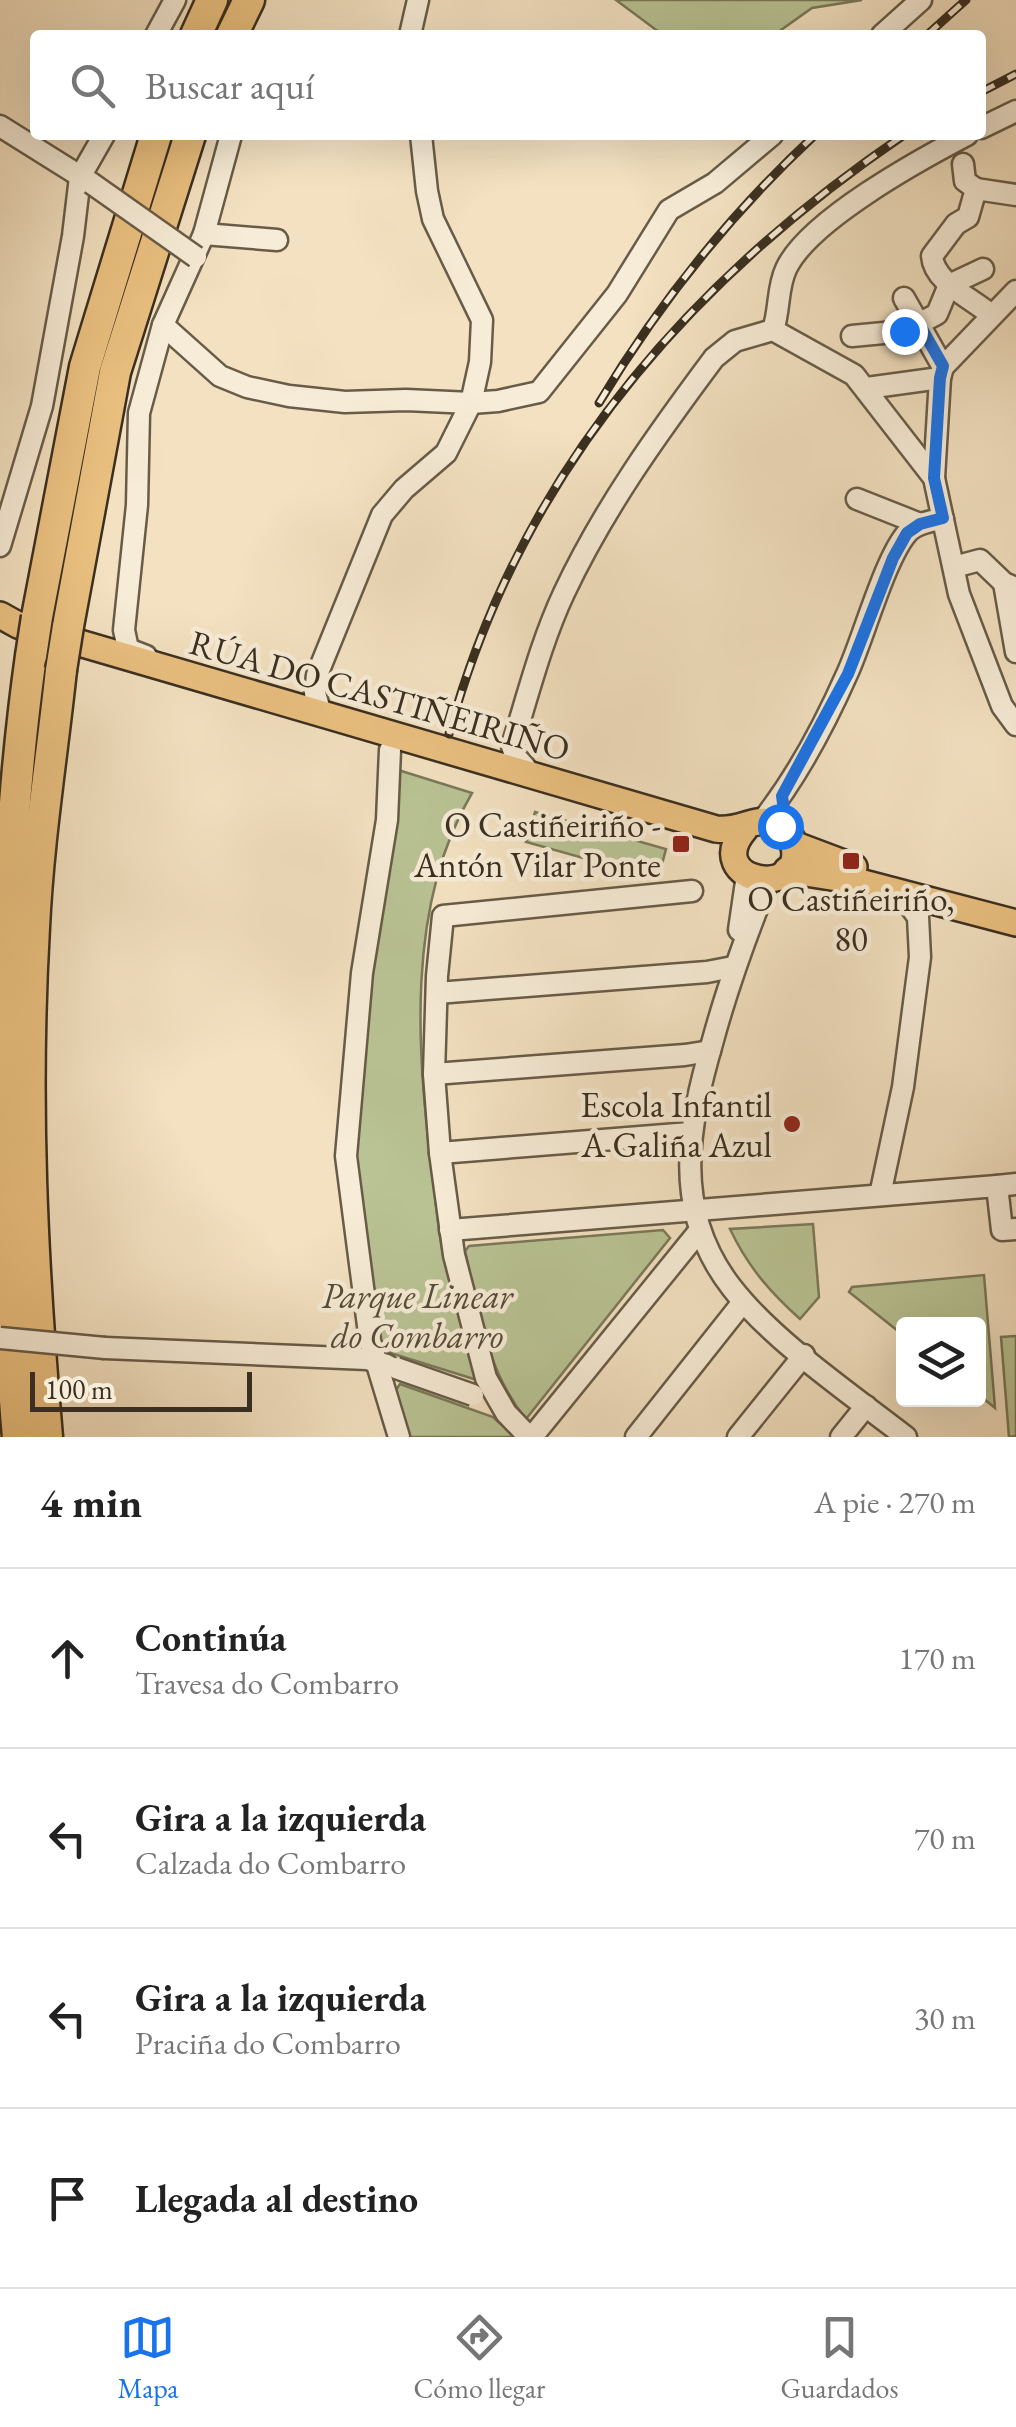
<!DOCTYPE html>
<html lang="es">
<head>
<meta charset="utf-8">
<style>
	body { margin:0; font-family:"EB Garamond",serif; background:#f2f2f2; color:#222 }
	.controls { position:absolute; right:30px; bottom:30px; display:grid; overflow:hidden; border-radius:10px; box-shadow:0 10px 40px #0002 }
	.controls button { width:90px; height:90px; display:grid; place-items:center; padding:0; border:0; border-bottom:2px solid #e0e0e0; background:#fff; color:#222; font:50px sans-serif }
	.scale { position:absolute; left:30px; bottom:25px; width:222px; box-sizing:border-box; padding-left:10px; border:5px solid #3a2f20; border-top:0; font-size:28px; line-height:35px; white-space:nowrap; color:#3a2f20; -webkit-text-stroke:8px #f7ecd7; paint-order:stroke }
	.stop { position:absolute; width:30px; height:30px; margin:-22px; border:8px solid #1a73e8; border-radius:50%; background:#fff }
	.stop.end { background:#1a73e8; border-color:#fff; box-shadow:0 2px 10px #0008 }
	.list { margin:0; padding:0; list-style:none }
	h2 { display:flex; justify-content:space-between; align-items:center; height:130px; margin:0; padding:0 40px; font-size:42px }
	h2 small { font-size:32px; font-weight:400; color:#767676 }
	.list li { display:grid; grid-template-columns:65px 1fr auto; gap:30px; align-items:center; box-sizing:border-box; height:180px; padding:0 40px; border-top:2px solid #e0e0e0 }
	.list b { display:block; font-size:38px; white-space:nowrap }
	.list p { margin:0; font-size:32px; white-space:nowrap; color:#767676 }
	.list em { font-size:32px; font-style:normal; color:#767676 }
	.icon { flex:none; width:55px; height:55px; fill:none; stroke:currentColor; stroke-width:2; stroke-linecap:round; stroke-linejoin:round }
	.map { position:relative; flex:none; width:1016px; height:1437px; overflow:hidden }
	.search { position:absolute; background:#fff; box-shadow:0 10px 40px #0002; left:30px; right:30px; top:30px; height:110px; display:flex; align-items:center; gap:25px; box-sizing:border-box; padding:0 35px; border-radius:10px; color:#767676; font-size:38px }
	.sheet { height:850px; background:#fff }
	nav { display:flex; justify-content:space-around; align-items:center; box-sizing:border-box; height:140px; border-top:2px solid #e0e0e0; background:#fff; font-size:28px; color:#767676 }
	nav a { display:grid; justify-items:center; gap:5px }
	nav .on { color:#1a73e8 }
	.map>svg:first-child { display:block }
	.green { fill:#b9c394; stroke:#7a795a; stroke-width:2.5 }
	.lines { fill:none; stroke-linecap:round; stroke-linejoin:round }
	.minor-casing { stroke:#685c48; stroke-width:25 }
	.major-casing { stroke:#3a2f20; stroke-width:30 }
	.highway-casing { stroke:#3a2f20; stroke-width:35 }
	.minor { stroke:#f7ecd7; stroke-width:20 }
	.major { stroke:#eac080; stroke-width:25 }
	.highway { stroke:#eac080; stroke-width:30 }
	.rail-casing { stroke:#3a2f20; stroke-width:9 }
	.rail { stroke:#f7ecd7; stroke-width:5; stroke-dasharray:15; stroke-linecap:butt }
	.minor-bridge-casing { stroke:#685c48; stroke-width:25; stroke-linecap:butt }
	.highway-bridge-casing { stroke:#3a2f20; stroke-width:35; stroke-linecap:butt }
	.minor-bridge { stroke:#f7ecd7; stroke-width:20 }
	.highway-bridge { stroke:#eac080; stroke-width:30 }
	.route { stroke:#1a73e8; stroke-width:12 }
	.poi-dot { fill:#8f2418; stroke:#f7ecd7; stroke-width:4 }
	.labels { text-anchor:middle; dominant-baseline:central; stroke-width:9; stroke-linejoin:round; paint-order:stroke }
	.street-label { font-size:35px; fill:#3a2f20; stroke:#f7ecd7 }
	.poi-label { font-size:35px; fill:#3a2f20; stroke:#f7ecd7; text-anchor:end }
	.park-label { font-size:35px; font-style:italic; fill:#534d37; stroke:#f7ecd7 }
</style>
</head>
<body>
<div class="map">
<svg width="1016" height="1437" viewBox="0 0 1016 1437">
	<rect width="100%" height="100%" fill="#f3e1c1"/>
	<filter id="stains"><feTurbulence type="fractalNoise" baseFrequency=".002" numOctaves="4"/><feColorMatrix values="0 0 0 0 .2 0 0 0 0 .09 0 0 0 0 .02 0 0 0 .5 -.17"/></filter>
	<radialGradient id="worn" r=".72"><stop offset=".6" stop-color="#630" stop-opacity="0"/><stop offset="1" stop-color="#630" stop-opacity=".3"/></radialGradient>
	<g class="green">
		<path d="M616 0H862L812 8 774 35H663Z"/>
		<path d="M395 769 472 793C405 906 417 1054 433 1180 437 1207 438 1236 445 1262 454 1302 466 1341 477 1380L384 1351 379 1339 352 1145Z"/>
		<path d="M535 812 666 849 658 879 526 842Z"/>
		<path d="M813 1224 819 1297 800 1319C770 1292 748 1267 730 1229Z"/>
		<path d="M663 1230 670 1238 526 1419C486 1370 479 1310 465 1251L469 1246Z"/>
		<path d="M984 1275 995 1408 979 1395 978 1324H904L903 1335 849 1292 852 1287Z"/>
		<path d="M1016 1336V1436L1009 1437 1001 1337Z"/>
		<path d="M400 1384 493 1417 515 1437H408L396 1390Z"/>
	</g>
	<g class="lines">
		<defs>
			<g id="minor">
				<path d="M156 35 175 0"/>
				<path d="M410 35 418 0"/>
				<path d="M882 35 921 0"/>
				<path d="M0 126 91 183"/>
				<path d="M981 128 1016 111"/>
				<path d="M963 164 965 181 976 189"/>
				<path d="M204 234 231 135"/>
				<path d="M904 298 943 367"/>
				<path d="M991 315C972 298 934 283 932 256L956 224 968 217 976 189 1016 195"/>
				<path d="M163 325 220 376 247 387 289 396 345 402 406 400 471 403 498 401 539 392 617 294 669 210 715 183 772 135"/>
				<path d="M773 330C780 310 777 288 786 269 808 221 919 160 967 135"/>
				<path d="M852 336 905 331 937 314 949 285 983 269"/>
				<path d="M867 388 940 378"/>
				<path d="M934 478 940 378 943 367 1016 291"/>
				<path d="M857 499 920 524"/>
				<path d="M0 546 42 406 73 236 80 177 104 135"/>
				<path d="M954 567 980 560 1004 583 1016 588"/>
				<path d="M1004 583 1016 652"/>
				<path d="M146 656 128 649 124 630 137 505 139 413 163 325 204 234 277 240"/>
				<path d="M319 707 315 693 317 675 382 515 404 489 446 453 471 403 480 362 482 320 433 219 427 191 421 135"/>
				<path d="M390 750 387 820 362 973 346 1156 370 1341 399 1437"/>
				<path d="M525 767 515 756 512 746C528 695 541 642 564 593 604 508 658 433 714 358L735 341 773 330 854 375 934 478 959 594 1002 706 1016 725"/>
				<path d="M762 821C797 777 824 726 847 674 863 640 885 557 908 532 917 523 931 521 943 519"/>
				<path d="M768 881C747 933 728 985 713 1040 688 1126 671 1210 732 1288 773 1341 852 1395 906 1437"/>
				<path d="M739 930 747 875"/>
				<path d="M437 993 707 972 733 967"/>
				<path d="M434 1074 685 1055 710 1051"/>
				<path d="M440 1153 690 1133"/>
				<path d="M1016 1184 997 1186 1002 1230 1016 1229"/>
				<path d="M880 1195 903 1087 920 957 918 917 899 891"/>
				<path d="M450 1230 997 1186"/>
				<path d="M105 1348 367 1359 387 1365"/>
				<path d="M529 1437 506 1413 486 1378 454 1255 440 1153 434 1074 437 976 443 916 692 891"/>
				<path d="M532 1437 700 1230"/>
				<path d="M636 1437 743 1302"/>
				<path d="M738 1437 804 1355"/>
				<path d="M841 1437 866 1406"/>
			</g>
			<g id="major">
				<path d="M0 615 18 625 716 829C738 832 754 818 770 822 780 824 790 832 793 842 810 902 699 883 745 829"/>
				<path d="M793 844 854 867"/>
				<path d="M787 870 856 881 1016 923"/>
			</g>
			<g id="highway">
				<path d="M196 35 212 0"/>
				<path d="M232 35 249 0"/>
				<path d="M37 617 85 367 156 135"/>
				<path d="M68 626 115 372 190 135"/>
				<path d="M18 1437C10 1349 7 1260 5 1172 2 1000 7 827 31 656"/>
				<path d="M47 1437C32 1265 24 1100 34 927 38 841 52 755 61 670"/>
			</g>
		</defs>
		<use href="#minor" class="minor-casing"/>
		<use href="#major" class="major-casing"/>
		<use href="#highway" class="highway-casing"/>
		<use href="#minor" class="minor"/>
		<use href="#major" class="major"/>
		<use href="#highway" class="highway"/>
		<defs>
			<g id="rail">
				<path d="M927 35 966 0"/>
				<path d="M981 92 1016 74"/>
				<path d="M599 403C659 303 730 214 815 135"/>
				<path d="M449 734C519 476 686 283 904 135"/>
			</g>
		</defs>
		<use href="#rail" class="rail-casing"/>
		<use href="#rail" class="rail"/>
		<defs>
			<g id="minor-bridge">
				<path d="M91 183 196 257"/>
				<path d="M0 1338 105 1348"/>
				<path d="M396 1368 473 1395"/>
			</g>
			<g id="highway-bridge">
				<path d="M31 656 37 617"/>
				<path d="M61 670 68 626"/>
			</g>
		</defs>
		<use href="#minor-bridge" class="minor-bridge-casing"/>
		<use href="#highway-bridge" class="highway-bridge-casing"/>
		<use href="#minor-bridge" class="minor-bridge"/>
		<use href="#highway-bridge" class="highway-bridge"/>
	</g>
	<g class="lines">
		<path class="route" d="M780 826 787 831 782 796 848 674 893 558 907 533 920 524 943 518 934 478 940 378 943 366 918 322 904 331"/>
	</g>
	<g class="poi-dot">
		<rect x="671" y="834" width="20" height="20" rx="5"/>
		<rect x="841" y="851" width="20" height="20" rx="5"/>
		<circle cx="792" cy="1124" r="10"/>
	</g>
	<g class="labels">
		<g class="street-label">
			<text transform="translate(380 695) rotate(16)">RÚA DO CASTIÑEIRIÑO</text>
		</g>
		<g class="poi-label">
			<text x="661" y="824">O Castiñeiriño -<tspan x="661" dy="40">Antón Vilar Ponte</tspan></text>
			<text x="851" y="898" text-anchor="middle">O Castiñeiriño,<tspan x="851" dy="40">80</tspan></text>
			<text x="772" y="1104">Escola Infantil<tspan x="772" dy="40">A Galiña Azul</tspan></text>
		</g>
		<g class="park-label">
			<text x="417" y="1295">Parque Linear<tspan x="417" dy="40">do Combarro</tspan></text>
		</g>
	</g>
	<rect width="100%" height="100%" filter="url(#stains)"/>
	<rect width="100%" height="100%" fill="url(#worn)"/>
</svg>
<div class="controls">
<button><svg class="icon" aria-label="layers" viewBox="0 0 24 24"><path d="M12 4l9 5-9 5-9-5zM3 14l9 5 9-5"/></svg></button>
</div>
<div class="scale">100 m</div>
<div class="stop" style="left:780px;top:826px"></div>
<div class="stop end" style="left:904px;top:331px"></div>
<div class="search"><svg class="icon" aria-label="search" viewBox="0 0 24 24"><circle cx="10" cy="10" r="6"/><path d="M15 15l6 6"/></svg>Buscar aquí</div>
</div>
<section class="sheet">
<h2>4 min<small>A pie · 270 m</small></h2>
<ul class="list">
<li><svg class="icon" aria-label="ahead" viewBox="0 0 24 24"><path d="M12 20V5M6 11l6-6 6 6"/></svg><div><b>Continúa</b><p>Travesa do Combarro</p></div><em>170 m</em></li>
<li><svg class="icon" aria-label="left" viewBox="0 0 24 24"><path d="M17 20v-9H6M10 6l-5 5 5 5"/></svg><div><b>Gira a la izquierda</b><p>Calzada do Combarro</p></div><em>70 m</em></li>
<li><svg class="icon" aria-label="left" viewBox="0 0 24 24"><path d="M17 20v-9H6M10 6l-5 5 5 5"/></svg><div><b>Gira a la izquierda</b><p>Praciña do Combarro</p></div><em>30 m</em></li>
<li><svg class="icon" aria-label="arrive" viewBox="0 0 24 24"><path d="M6 21V4h12l-3 4 3 4H6"/></svg><div><b>Llegada al destino</b></div></li>
</ul>
</section>
<nav>
<a class="on"><svg class="icon" aria-label="map" viewBox="0 0 24 24"><path d="M3 6l6-2 6 2 6-2v14l-6 2-6-2-6 2zM9 4v14M15 6v14"/></svg>Mapa</a>
<a><svg class="icon" aria-label="directions" viewBox="0 0 24 24"><path d="M12 3l9 9-9 9-9-9zM9 14v-3h6M13 9l2 2-2 2"/></svg>Cómo llegar</a>
<a><svg class="icon" aria-label="saved" viewBox="0 0 24 24"><path d="M7 4h10v16l-5-4-5 4z"/></svg>Guardados</a>
</nav>
</body>
</html>
